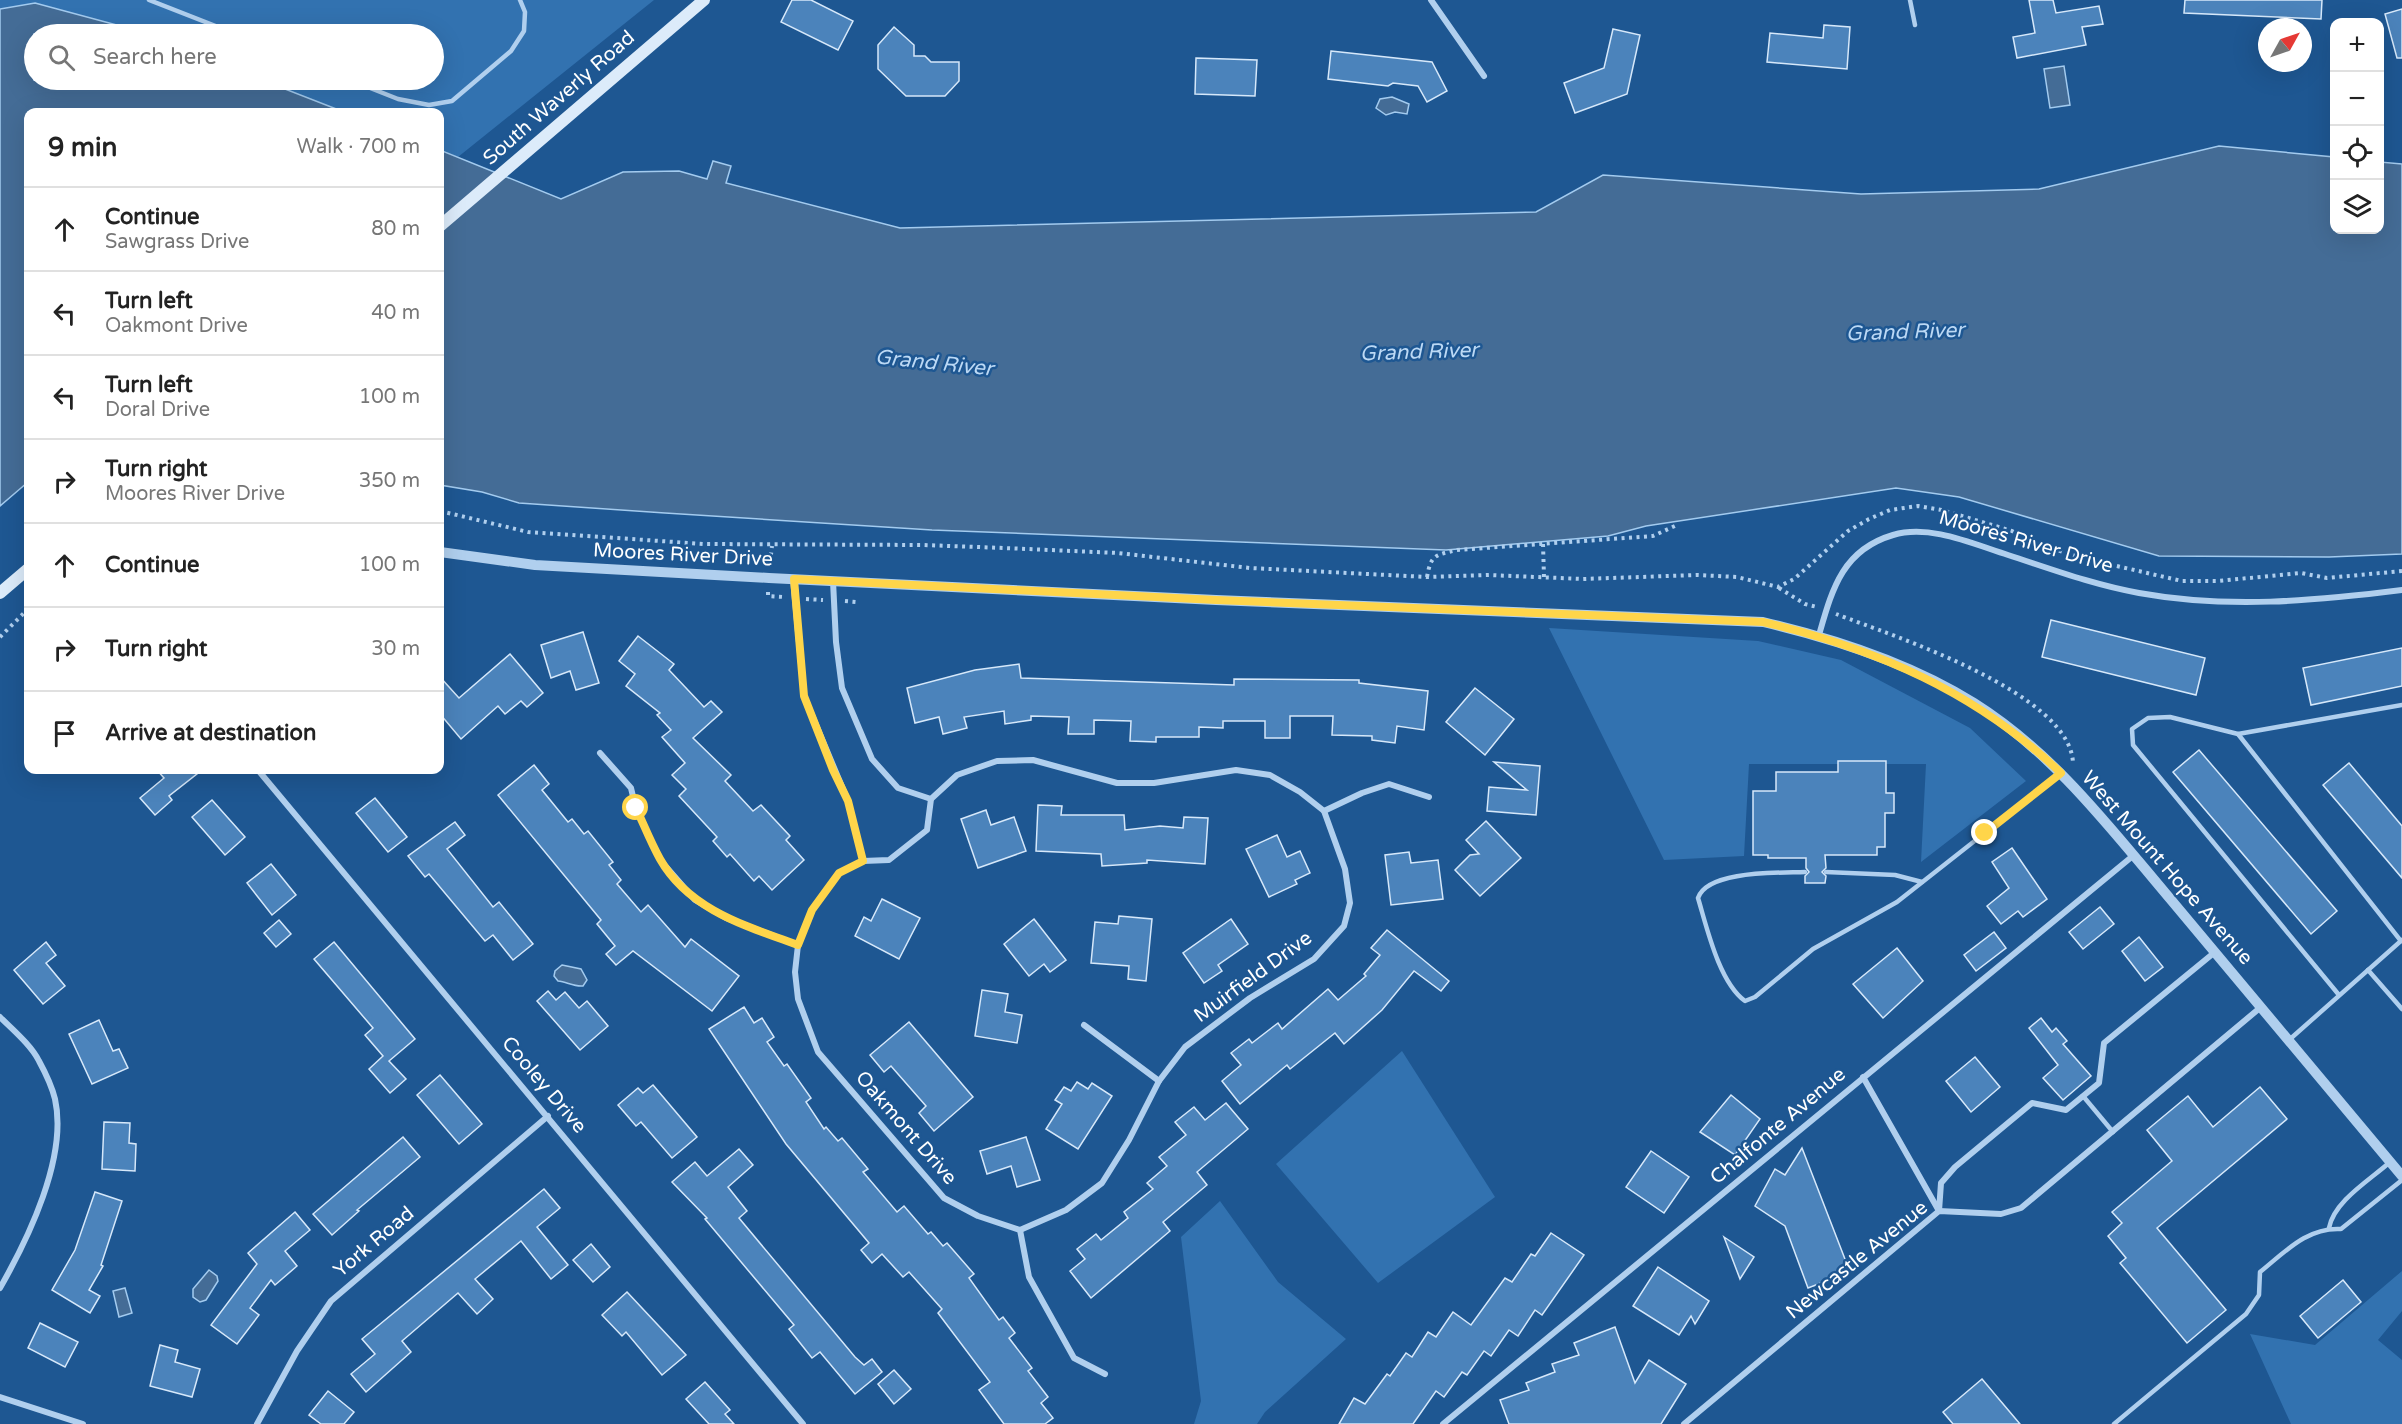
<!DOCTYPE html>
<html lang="en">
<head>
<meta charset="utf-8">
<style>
	body { margin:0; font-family:"Varela Round",sans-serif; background:#f6f6f6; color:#222 }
	.controls { position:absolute; right:18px; top:18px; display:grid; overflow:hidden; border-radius:12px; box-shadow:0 6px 24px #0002 }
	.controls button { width:54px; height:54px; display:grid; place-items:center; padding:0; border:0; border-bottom:2px solid #e0e0e0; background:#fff; color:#222; font:30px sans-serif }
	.compass { position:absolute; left:2258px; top:18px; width:54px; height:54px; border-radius:50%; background:#fff; box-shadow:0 6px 24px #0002; rotate:50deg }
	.stop { position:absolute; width:18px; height:18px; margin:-14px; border:4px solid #ffd54a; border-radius:50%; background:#fff }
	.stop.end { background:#ffd54a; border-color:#fff; box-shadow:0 2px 6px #0008 }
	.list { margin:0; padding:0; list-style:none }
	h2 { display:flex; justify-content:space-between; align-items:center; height:78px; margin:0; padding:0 24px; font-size:26px }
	h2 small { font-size:20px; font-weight:400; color:#767676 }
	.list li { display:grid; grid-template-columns:39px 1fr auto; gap:18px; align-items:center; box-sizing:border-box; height:84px; padding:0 24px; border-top:2px solid #e0e0e0 }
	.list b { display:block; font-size:22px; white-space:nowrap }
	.list p { margin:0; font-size:20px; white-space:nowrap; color:#767676 }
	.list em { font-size:20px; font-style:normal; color:#767676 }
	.icon { flex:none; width:33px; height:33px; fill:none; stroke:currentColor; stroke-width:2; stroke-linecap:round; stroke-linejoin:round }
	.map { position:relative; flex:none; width:2402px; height:1424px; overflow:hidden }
	.search { position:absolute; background:#fff; box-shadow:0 6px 24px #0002; left:24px; top:24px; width:420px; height:66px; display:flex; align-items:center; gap:15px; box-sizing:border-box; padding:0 21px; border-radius:33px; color:#767676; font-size:22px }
	.panel { position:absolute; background:#fff; box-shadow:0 6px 24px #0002; left:24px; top:108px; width:420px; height:666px; border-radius:12px }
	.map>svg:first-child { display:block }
	.green { fill:#3272b0 }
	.water { fill:#446c96; stroke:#a3cbef; stroke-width:1.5 }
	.building { fill:#4b83bb; stroke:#d6e8fa; stroke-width:1.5 }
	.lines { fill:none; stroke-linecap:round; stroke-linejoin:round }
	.path { stroke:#b0cfee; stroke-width:4; stroke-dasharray:3 4.5; stroke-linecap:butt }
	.service { stroke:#b0cfee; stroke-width:4.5 }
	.minor { stroke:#b0cfee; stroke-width:6 }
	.tertiary { stroke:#b0cfee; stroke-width:10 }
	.secondary { stroke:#dcebfa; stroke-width:12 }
	.route { stroke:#ffd54a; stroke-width:8 }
	.labels { text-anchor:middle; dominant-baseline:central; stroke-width:5; stroke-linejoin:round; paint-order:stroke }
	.street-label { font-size:20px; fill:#fff; stroke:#1e5792 }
	.water-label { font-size:21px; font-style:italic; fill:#bcd9f5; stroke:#1e5792 }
</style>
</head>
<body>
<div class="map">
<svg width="2402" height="1424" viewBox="0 0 2402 1424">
	<rect width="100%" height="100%" fill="#1e5792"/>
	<g class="green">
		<path d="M0 0H654L458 157 440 150V112H344L262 80H434V34H150L35 3 0 9Z"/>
		<path d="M1549 628 1758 641 1841 660 1970 728 2026 781 1921 862 1926 764H1749L1744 856 1664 860Z"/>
		<path d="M1402 1051 1495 1197 1378 1283 1276 1164Z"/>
		<path d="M1220 1201 1278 1282 1346 1339 1265 1412 1257 1424H1194L1201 1401 1181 1237Z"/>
		<path d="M2402 1271V1311L2378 1340 2402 1360V1424H2291L2250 1334 2315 1345Z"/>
	</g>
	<g class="water">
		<path d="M35 3 150 34H34V80H262L344 112H28V482L0 506V9Z"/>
		<path d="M2064 66 2070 105 2050 108 2044 69Z"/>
		<path d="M1392 97 1409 104 1407 114 1395 112 1386 115 1376 108 1380 99Z"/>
		<path d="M2219 146 2334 157V230H2380V162L2402 164V554L2329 557 2159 556 1959 497 1896 488 1646 526 1608 536 1446 550 932 530 665 513 519 503 482 492 440 485V150L561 199 623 172 679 171 707 179 713 161 731 166 726 183 900 228 1536 212 1603 175 1861 194 2039 189Z"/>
		<path d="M562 965 581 969 587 980 583 986C574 987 567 982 558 981L554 976 555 971Z"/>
		<path d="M209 1270 217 1276 218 1281 206 1300 200 1302 193 1297V1289Z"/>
		<path d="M125 1288 132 1313 119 1317 113 1291Z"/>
	</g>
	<g class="building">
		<path d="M792 0H811L853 21 838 50 781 22Z"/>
		<path d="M2029 0H2053L2056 13 2099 6 2103 24 2082 27 2086 45 2017 58 2013 37 2035 33Z"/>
		<path d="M2185 0H2322L2321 19 2184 13Z"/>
		<path d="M2402 9V58H2397L2385 14Z"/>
		<path d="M1824 25 1850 27 1847 69 1767 62 1770 33 1823 38Z"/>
		<path d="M894 27 914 45V56H925L931 62H959V81L945 96H906L878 69V45Z"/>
		<path d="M1613 29 1640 35 1627 94 1575 113 1564 83 1604 68Z"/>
		<path d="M1331 51 1432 62 1447 91 1427 102 1418 86 1393 83 1388 86 1328 79Z"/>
		<path d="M1196 58 1257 60 1255 96 1195 94Z"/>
		<path d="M2051 620 2205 658 2196 695 2042 657Z"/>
		<path d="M583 632 599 683 576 690 570 671 551 678 541 645Z"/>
		<path d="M638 636 674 664 669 670 704 707 711 701 722 712 693 738 731 775 725 781 753 811 761 805 790 836 786 840 804 860 772 890 759 876 754 881 730 854 727 857 713 841 717 837 679 796 686 789 672 775 685 763 662 737 671 730 657 715 660 713 626 686 635 674 619 661Z"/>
		<path d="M2402 648V686L2311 705 2303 668Z"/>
		<path d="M510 654 543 693 527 707 521 701 505 714 498 706 461 739 440 714V677L459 698Z"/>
		<path d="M1019 664 1021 678 1234 685V679L1359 680V683L1428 691 1424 730 1397 726 1395 743 1372 740V736L1332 735 1333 716H1290V738H1265V721H1223V728L1199 727V737H1156V742L1130 741 1131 721 1094 720V734H1068L1069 717 1031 716V720L1005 724 1004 711 964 717 967 728 943 734 939 717 915 723 907 688 975 670Z"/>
		<path d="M1475 688 1514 719 1485 755 1446 722Z"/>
		<path d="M2199 750 2337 911 2311 934 2173 772Z"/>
		<path d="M1838 761H1886V793H1894V813H1885V847H1877V855H1825L1826 868 1822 872 1826 876 1825 883H1805V876L1809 872 1806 868V858H1768V855H1753V791H1776V772H1838Z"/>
		<path d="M1494 762 1540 766 1536 815 1487 811 1489 787 1527 790Z"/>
		<path d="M2349 763 2402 826V878L2323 785Z"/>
		<path d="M534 765 549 784 542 790 568 822 572 819 584 834 588 831 613 862 609 865 621 880 617 884 641 912 648 905 685 947 691 939 739 976 712 1011 633 951 616 965 606 954 615 946 597 924 601 920 498 795Z"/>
		<path d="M157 770H202L169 796 172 800 155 815 140 798 164 778Z"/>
		<path d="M375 798 407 837 388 852 356 813Z"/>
		<path d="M212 800 245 837 225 855 192 817Z"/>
		<path d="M1038 805 1062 806 1061 815H1124L1125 830 1160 826 1183 828 1184 817 1208 818 1205 864 1147 860V863L1102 866 1101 854 1036 851Z"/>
		<path d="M986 810 991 825 1014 817 1026 851 978 868 961 819Z"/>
		<path d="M1486 821 1521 858 1480 896 1455 870 1470 855 1479 854 1466 840Z"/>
		<path d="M455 822 465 835 447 849 493 907 499 902 533 944 513 960 493 935 485 941 429 874 425 877 408 856Z"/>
		<path d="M1277 835 1287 857 1300 851 1310 873 1295 880 1297 884 1269 897 1246 849Z"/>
		<path d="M2012 848 2047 899 2023 917 2018 911 2001 924 1987 906 2009 888 1992 862Z"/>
		<path d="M1409 852 1411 863 1438 860 1443 899 1391 905 1385 855Z"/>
		<path d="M271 864 296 895 272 915 247 883Z"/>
		<path d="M882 899 920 918 899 959 855 936 864 917 871 921Z"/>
		<path d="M2100 907 2114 924 2083 949 2069 932Z"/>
		<path d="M1119 916 1152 919 1146 981 1128 979 1129 966 1091 963 1095 922 1118 924Z"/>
		<path d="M1034 919 1066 960 1050 972 1044 964 1029 976 1004 944Z"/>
		<path d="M1231 919 1248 944 1218 965 1222 971 1204 983 1183 953Z"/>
		<path d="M279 920 291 934 276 947 264 933Z"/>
		<path d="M1387 930 1449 981 1441 991 1414 971 1382 1010 1344 1044 1335 1033 1290 1069 1287 1065 1240 1104 1222 1081 1241 1065 1231 1053 1249 1039 1252 1043 1278 1023 1282 1029 1328 989 1338 1000 1366 976 1364 974 1380 955 1371 948Z"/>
		<path d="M1994 932 2006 948 1976 971 1964 955Z"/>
		<path d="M2139 937 2163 967 2145 981 2122 951Z"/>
		<path d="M46 942 56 955 46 963 65 986 43 1004 14 970Z"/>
		<path d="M334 942 415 1039 389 1061 406 1079 390 1093 369 1069 383 1056 365 1035 373 1028 314 959Z"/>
		<path d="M1897 948 1923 981 1883 1018 1853 984Z"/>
		<path d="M982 990 1008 994 1005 1012 1022 1015 1017 1043 975 1036Z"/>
		<path d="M548 991 556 1000 565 992 579 1008 587 1001 608 1026 580 1050 537 1001Z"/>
		<path d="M744 1007 754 1023 762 1018 774 1037 767 1042 784 1066 787 1064 811 1098 806 1102 824 1129 826 1127 838 1141 842 1138 868 1169 863 1172 897 1212 904 1206 928 1234 931 1232 943 1246 947 1243 974 1274 969 1278 999 1320 1003 1317 1015 1333 1009 1338 1032 1368 1028 1371 1048 1397 1041 1403 1053 1418 1045 1424H1004L979 1390 990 1382 938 1313 942 1309 909 1272 903 1277 882 1254 872 1263 861 1250 869 1243 786 1144 709 1029Z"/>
		<path d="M2041 1018 2052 1032 2056 1028 2067 1041 2063 1044 2091 1076 2063 1100 2043 1078 2058 1065 2029 1028Z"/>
		<path d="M99 1020 113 1051 119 1049 128 1068 92 1084 69 1034Z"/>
		<path d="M909 1022 973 1097 934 1131 919 1113 926 1106 891 1066 884 1072 870 1055Z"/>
		<path d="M1975 1057 2000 1087 1971 1112 1946 1081Z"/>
		<path d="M440 1075 482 1124 459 1144 417 1095Z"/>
		<path d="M1077 1082 1088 1089 1092 1083 1112 1096 1078 1149 1046 1129 1062 1104 1055 1100 1064 1087 1071 1091Z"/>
		<path d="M653 1085 697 1137 672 1158 641 1122 636 1126 618 1105 638 1088 643 1093Z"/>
		<path d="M2260 1087 2287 1119 2157 1228 2226 1310 2187 1343 2120 1263 2126 1258 2108 1236 2122 1223 2112 1212 2172 1161 2147 1130 2188 1096 2213 1127Z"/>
		<path d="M1731 1095 1760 1119 1735 1155 1700 1132Z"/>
		<path d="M1226 1103 1248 1129 1197 1172 1207 1185 1163 1222 1170 1231 1091 1298 1070 1271 1085 1259 1077 1249 1096 1234 1101 1240 1128 1218 1124 1212 1153 1189 1147 1183 1167 1166 1159 1157 1186 1135 1175 1122 1194 1107 1205 1120Z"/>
		<path d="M104 1122 130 1123 129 1143 136 1144 135 1171 102 1169Z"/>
		<path d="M403 1137 420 1157 357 1210 359 1211 332 1235 313 1214Z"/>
		<path d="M1026 1137 1040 1180 1017 1187 1011 1166 987 1174 980 1151Z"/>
		<path d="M1802 1148 1850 1272 1808 1288 1785 1226 1755 1206 1775 1169 1785 1175Z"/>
		<path d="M739 1149 753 1165 728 1187 747 1211 739 1218 855 1357 864 1365 872 1359 882 1372 855 1394 820 1352 812 1358 789 1329 794 1325 705 1219 707 1218 672 1182 695 1162 707 1176Z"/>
		<path d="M1651 1151 1689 1177 1664 1213 1626 1187Z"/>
		<path d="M544 1189 560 1208 537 1227 568 1265 551 1279 521 1241 475 1279 493 1299 477 1314 458 1293 402 1341 411 1352 366 1392 351 1374 375 1354 362 1339Z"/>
		<path d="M95 1192 122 1201 101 1265 103 1266 89 1290 100 1296 90 1313 52 1290 75 1250Z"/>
		<path d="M295 1212 310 1230 285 1251 297 1266 275 1285 271 1280 250 1308 259 1315 237 1344 211 1325 257 1264 248 1253Z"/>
		<path d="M1551 1233 1584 1255 1542 1315 1535 1310 1518 1336 1509 1330 1491 1356 1484 1351 1467 1375 1462 1372 1444 1397 1436 1391 1413 1424H1339L1354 1398 1365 1404 1387 1374 1390 1376 1406 1353 1412 1357 1428 1332 1436 1337 1453 1312 1471 1325 1505 1278 1512 1282 1531 1254 1535 1256Z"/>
		<path d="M1724 1237 1754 1257 1740 1279Z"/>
		<path d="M591 1244 610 1267 593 1282 573 1260Z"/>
		<path d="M1658 1267 1709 1301 1695 1324 1691 1316 1679 1335 1633 1306Z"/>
		<path d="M2343 1280 2361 1302 2318 1338 2300 1316Z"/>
		<path d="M627 1292 686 1355 662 1375 626 1332 622 1336 602 1315Z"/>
		<path d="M40 1323 78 1342 65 1367 28 1348Z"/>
		<path d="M1615 1327 1635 1383 1649 1360 1686 1384 1661 1424H1509L1500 1400 1529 1390 1526 1383 1555 1372 1552 1364 1579 1355 1574 1343Z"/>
		<path d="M160 1345 178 1350 175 1362 200 1369 192 1397 150 1386Z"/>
		<path d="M894 1370 911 1389 894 1404 878 1384Z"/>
		<path d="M1982 1379 2020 1424H1953L1943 1412Z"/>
		<path d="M705 1382 730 1410 725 1414 734 1424H709L686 1399Z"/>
		<path d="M328 1391 354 1412 344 1424H321L309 1415Z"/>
	</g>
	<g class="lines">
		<g class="path">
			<path d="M440 511 528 532 704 544 923 545 1004 548 1118 553 1250 568 1427 577 1489 575 1583 579 1697 575 1737 577 1778 587 1794 579 1848 531 1869 519 1890 510 1918 506 1942 510 2012 531 2038 544 2082 558 2182 581H2218L2301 573 2327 578 2402 571"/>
			<path d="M1543 544 1544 577"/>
			<path d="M770 563 772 546"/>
			<path d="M1427 577C1431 554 1436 555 1457 550L1653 536 1677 525"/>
			<path d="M1779 588 1805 604 1817 607"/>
			<path d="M768 592V596L784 597"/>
			<path d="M806 599 823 600"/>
			<path d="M845 601 856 602"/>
			<path d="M1836 614C1893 636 2072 693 2073 764"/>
			<path d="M0 637 28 609"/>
		</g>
		<g class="service">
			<path d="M149 0 236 34"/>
			<path d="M1910 0 1915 25"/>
			<path d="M350 80 398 99 429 105 452 101 511 51 524 31 525 12 520 0"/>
			<path d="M2238 734 2170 717 2148 718 2132 729 2133 745 2339 995"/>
			<path d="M1805 872C1780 873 1707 870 1698 898 1707 928 1719 982 1745 1001L1755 997 1813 949 1897 902 2061 773"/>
			<path d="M1826 872 1895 875 1922 882"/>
			<path d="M2401 941 2238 734 2402 705"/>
			<path d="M2368 970 2402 1009"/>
			<path d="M2289 1040 2402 940"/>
			<path d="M2083 1096 2113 1132"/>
			<path d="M2329 1228C2334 1201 2370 1180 2390 1162"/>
			<path d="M2114 1424 2246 1314 2259 1295 2260 1272C2285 1252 2307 1227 2341 1229L2402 1180"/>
		</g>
		<g class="minor">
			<path d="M1431 0 1484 76"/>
			<path d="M793 579 804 696 848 801 863 861"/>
			<path d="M833 581 836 642 842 688 872 759 898 788 931 799"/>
			<path d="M1819 635C1832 590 1842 550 1893 535 1930 524 1973 544 2008 555 2051 569 2094 585 2139 593 2227 609 2314 601 2402 590"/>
			<path d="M600 753 631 788 636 809 661 861 695 900 726 918 798 945"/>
			<path d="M1033 760 1117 783H1154L1236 770 1270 775 1300 792 1324 811 1345 869 1350 903 1344 926 1314 959 1250 998 1185 1047 1159 1081 1129 1140 1102 1183 1066 1210 1020 1230 978 1216 944 1198 818 1052 798 999 795 972 798 945 812 910 839 873 863 861 889 860 927 830 931 799 957 775 997 761Z"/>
			<path d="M258 770 803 1424"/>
			<path d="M1324 811 1362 793 1389 784 1429 797"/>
			<path d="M0 1017C13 1030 31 1045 39 1061 45 1072 52 1087 55 1099 68 1157 28 1239 0 1288"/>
			<path d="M1084 1025 1159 1081"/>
			<path d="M1863 1077 1939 1211"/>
			<path d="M1939 1211 1941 1183 1955 1167 2032 1103 2066 1110 2099 1083 2104 1043 2215 952"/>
			<path d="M1020 1230 1029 1277 1074 1358 1105 1374"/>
			<path d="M0 1397 83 1424"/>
			<path d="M257 1424 297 1351 331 1301 548 1116"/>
			<path d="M1443 1424 2134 855"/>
			<path d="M1684 1424 1939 1211 2001 1214 2021 1208 2261 1007"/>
		</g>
		<path class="tertiary" d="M440 552 535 565 769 578 1216 600 1763 622C1836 639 1910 663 1974 703 2055 754 2111 829 2172 901 2249 993 2325 1085 2402 1176"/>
		<g class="secondary">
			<path d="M440 226 704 0"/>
			<path d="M0 593 28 569"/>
		</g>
	</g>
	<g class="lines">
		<path class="route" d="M636 808C644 825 651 843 660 859 689 910 746 926 798 945L812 910 839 873 863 861 848 801 833 770 804 696 794 579 1216 600 1763 622C1877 649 1976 692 2061 773L1985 833"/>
	</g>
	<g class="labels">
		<g class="street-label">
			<text transform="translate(559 98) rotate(-41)">South Waverly Road</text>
			<text transform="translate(2026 542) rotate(16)">Moores River Drive</text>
			<text transform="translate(683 555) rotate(3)">Moores River Drive</text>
			<text transform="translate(2167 868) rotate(49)">West Mount Hope Avenue</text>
			<text transform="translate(1253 977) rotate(-36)">Muirfield Drive</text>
			<text transform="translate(544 1085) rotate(50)">Cooley Drive</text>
			<text transform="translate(1778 1126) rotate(-40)">Chalfonte Avenue</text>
			<text transform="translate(906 1128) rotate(49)">Oakmont Drive</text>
			<text transform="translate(374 1242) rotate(-40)">York Road</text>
			<text transform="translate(1857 1260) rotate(-39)">Newcastle Avenue</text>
		</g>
		<g class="water-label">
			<text transform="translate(1905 332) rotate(-2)">Grand River</text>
			<text transform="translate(1419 352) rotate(-2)">Grand River</text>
			<text transform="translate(934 363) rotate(6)">Grand River</text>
		</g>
	</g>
</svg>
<div class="controls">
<button>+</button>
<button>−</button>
<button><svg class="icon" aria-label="locate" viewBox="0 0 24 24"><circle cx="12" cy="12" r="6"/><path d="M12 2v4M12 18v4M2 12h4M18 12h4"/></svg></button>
<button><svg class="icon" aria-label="layers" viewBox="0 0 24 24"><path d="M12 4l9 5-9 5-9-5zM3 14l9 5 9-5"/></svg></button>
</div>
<svg class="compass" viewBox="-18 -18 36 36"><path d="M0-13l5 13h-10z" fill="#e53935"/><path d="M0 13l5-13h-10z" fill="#767676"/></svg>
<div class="stop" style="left:636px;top:808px"></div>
<div class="stop end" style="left:1985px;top:833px"></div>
<div class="search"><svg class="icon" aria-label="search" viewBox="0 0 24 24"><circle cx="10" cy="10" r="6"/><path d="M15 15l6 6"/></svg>Search here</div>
<section class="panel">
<h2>9 min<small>Walk · 700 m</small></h2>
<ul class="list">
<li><svg class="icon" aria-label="ahead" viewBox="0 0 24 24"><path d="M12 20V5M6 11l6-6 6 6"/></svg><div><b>Continue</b><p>Sawgrass Drive</p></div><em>80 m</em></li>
<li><svg class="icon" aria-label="left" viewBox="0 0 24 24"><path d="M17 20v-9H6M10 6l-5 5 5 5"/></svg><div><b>Turn left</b><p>Oakmont Drive</p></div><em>40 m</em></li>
<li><svg class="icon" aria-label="left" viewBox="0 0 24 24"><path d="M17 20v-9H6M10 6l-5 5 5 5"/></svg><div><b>Turn left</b><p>Doral Drive</p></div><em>100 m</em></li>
<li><svg class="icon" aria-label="right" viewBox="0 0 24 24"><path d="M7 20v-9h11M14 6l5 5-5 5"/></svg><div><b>Turn right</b><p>Moores River Drive</p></div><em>350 m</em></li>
<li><svg class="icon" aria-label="ahead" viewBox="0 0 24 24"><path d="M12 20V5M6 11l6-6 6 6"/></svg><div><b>Continue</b></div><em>100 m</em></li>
<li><svg class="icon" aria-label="right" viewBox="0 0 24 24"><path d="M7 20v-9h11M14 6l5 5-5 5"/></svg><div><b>Turn right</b></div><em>30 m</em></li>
<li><svg class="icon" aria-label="arrive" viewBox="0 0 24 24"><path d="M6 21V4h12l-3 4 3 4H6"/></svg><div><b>Arrive at destination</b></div></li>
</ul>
</section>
</div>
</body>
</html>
